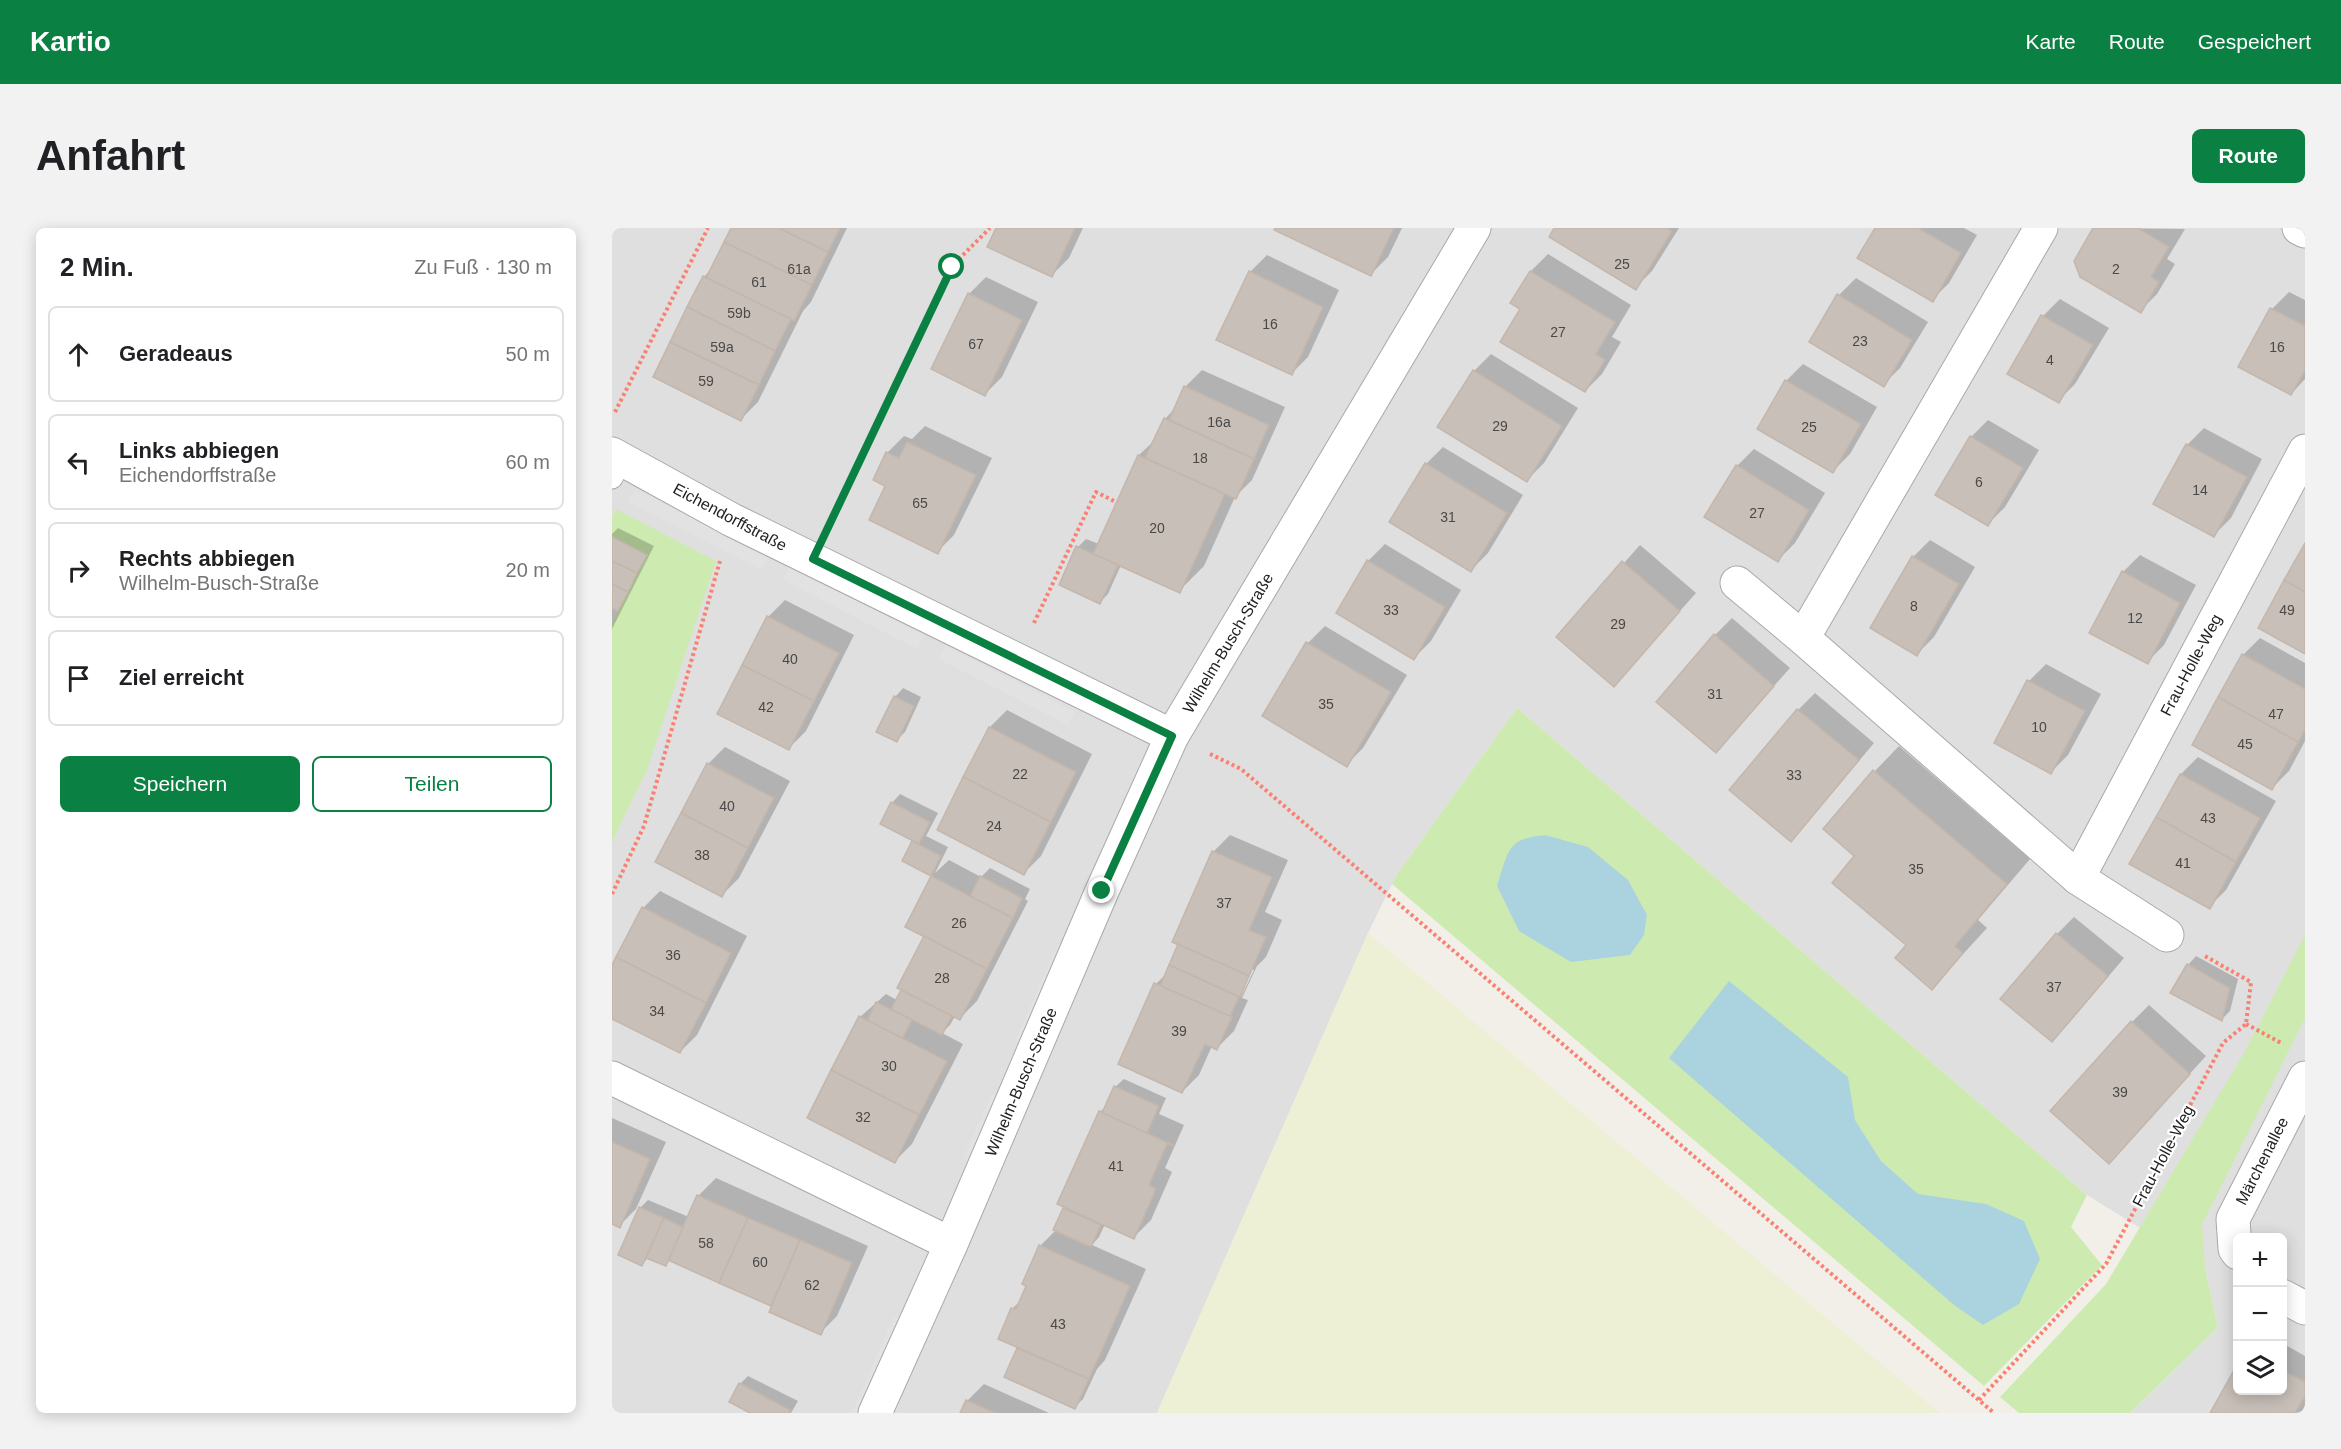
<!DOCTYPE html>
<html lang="de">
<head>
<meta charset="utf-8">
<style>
	body { margin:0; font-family:Helvetica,sans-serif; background:#f2f2f2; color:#202124 }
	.controls { position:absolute; right:18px; bottom:18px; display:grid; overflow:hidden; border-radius:9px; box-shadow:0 3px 15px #0003 }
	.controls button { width:54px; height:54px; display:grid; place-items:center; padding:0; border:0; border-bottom:2px solid #e0e0e0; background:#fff; color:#202124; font:30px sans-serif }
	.stop { position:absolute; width:18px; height:18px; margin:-14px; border:4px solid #0b8043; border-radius:50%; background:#fff }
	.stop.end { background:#0b8043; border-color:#fff; box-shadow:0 2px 6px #0008 }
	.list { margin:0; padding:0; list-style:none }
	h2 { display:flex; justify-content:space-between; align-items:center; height:78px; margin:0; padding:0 24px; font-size:26px }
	h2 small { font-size:20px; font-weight:400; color:#757577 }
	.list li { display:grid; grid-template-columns:39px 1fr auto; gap:18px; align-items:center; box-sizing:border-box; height:96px; margin:0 12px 12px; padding:0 12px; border:2px solid #e0e0e0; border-radius:9px }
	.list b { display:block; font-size:22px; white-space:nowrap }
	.list p { margin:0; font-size:20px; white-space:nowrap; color:#757577 }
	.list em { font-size:20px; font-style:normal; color:#757577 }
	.actions { display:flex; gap:12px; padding:18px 24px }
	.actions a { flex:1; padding:14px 0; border:2px solid #0b8043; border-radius:9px; text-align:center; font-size:21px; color:#0b8043 }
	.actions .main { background:#0b8043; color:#fff }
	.icon { flex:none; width:33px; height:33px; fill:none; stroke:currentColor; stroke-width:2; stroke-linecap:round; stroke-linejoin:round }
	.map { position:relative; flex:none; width:1693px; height:1185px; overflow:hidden; border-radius:9px }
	header { display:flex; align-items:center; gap:36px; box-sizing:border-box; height:84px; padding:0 30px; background:#0b8043; color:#fff }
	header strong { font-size:28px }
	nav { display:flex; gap:33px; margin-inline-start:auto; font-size:21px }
	.intro { display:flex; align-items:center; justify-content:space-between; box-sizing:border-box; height:144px; padding:0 36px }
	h1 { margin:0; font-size:42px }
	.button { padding:15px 27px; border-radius:9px; background:#0b8043; color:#fff; font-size:21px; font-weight:700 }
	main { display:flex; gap:36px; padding:0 36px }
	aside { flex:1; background:#fff; border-radius:9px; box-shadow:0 3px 15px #0003 }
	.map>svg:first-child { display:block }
	.residential { fill:#e0dfdf; fill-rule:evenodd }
	.farmland { fill:#eef0d5 }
	.grass { fill:#cdebb0 }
	.parking { fill:#e2e2e2 }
	.water { fill:#aad3df }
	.shadow { fill:#0003; fill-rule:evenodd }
	.building { fill:#c7bfb8; stroke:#c4b6ab; stroke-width:1.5 }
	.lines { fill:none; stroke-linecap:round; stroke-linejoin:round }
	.service-casing { stroke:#a9a9a9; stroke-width:23 }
	.minor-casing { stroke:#a9a9a9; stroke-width:35 }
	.path { stroke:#fa8072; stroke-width:4; stroke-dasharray:3 3; stroke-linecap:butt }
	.service { stroke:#fff; stroke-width:21 }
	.minor { stroke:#fff; stroke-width:33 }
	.route { stroke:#0b8043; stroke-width:8 }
	.labels { text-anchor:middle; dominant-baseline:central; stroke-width:4.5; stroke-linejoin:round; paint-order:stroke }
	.number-label { font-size:14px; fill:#4b4948 }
	.street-label { font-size:16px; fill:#222; stroke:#fff }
</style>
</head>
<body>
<header>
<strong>Kartio</strong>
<nav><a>Karte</a><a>Route</a><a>Gespeichert</a></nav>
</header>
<div class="intro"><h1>Anfahrt</h1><a class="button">Route</a></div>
<main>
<aside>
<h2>2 Min.<small>Zu Fuß · 130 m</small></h2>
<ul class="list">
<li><svg class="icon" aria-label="ahead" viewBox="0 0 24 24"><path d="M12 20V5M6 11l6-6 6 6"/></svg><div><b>Geradeaus</b></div><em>50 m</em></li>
<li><svg class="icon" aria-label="left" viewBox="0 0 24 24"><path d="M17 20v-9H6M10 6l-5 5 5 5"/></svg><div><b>Links abbiegen</b><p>Eichendorffstraße</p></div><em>60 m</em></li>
<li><svg class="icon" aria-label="right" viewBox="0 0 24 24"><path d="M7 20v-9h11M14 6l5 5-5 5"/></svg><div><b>Rechts abbiegen</b><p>Wilhelm-Busch-Straße</p></div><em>20 m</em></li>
<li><svg class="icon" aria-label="arrive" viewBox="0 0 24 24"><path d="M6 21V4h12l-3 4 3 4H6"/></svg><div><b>Ziel erreicht</b></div></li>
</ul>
<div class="actions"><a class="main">Speichern</a><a>Teilen</a></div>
</aside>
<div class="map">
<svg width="1693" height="1185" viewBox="0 0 1693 1185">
	<rect width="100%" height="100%" fill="#f2efe9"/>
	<path class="residential" d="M0 0H1693V1185H1518L1606 1099 1593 1040 1475 967 905 480 785 646 780 656 756 705 545 1185H0ZM1626 1010H1670V1162H1626Z"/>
	<path class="farmland" d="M756 705 1328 1185H545Z"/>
	<g class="grass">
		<path d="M4 281 104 333 36 539 0 614V396L35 327 0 309V289Z"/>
		<path d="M905 480 1475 967 1459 999 1490 1037 1372 1158 780 656 785 646Z"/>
		<path d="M1693 707V790L1590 997 1593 1040 1606 1099 1518 1185H1407L1388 1169 1494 1056 1632 825Z"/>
	</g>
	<g class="parking">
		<path d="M23 261 157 329 150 342 16 274Z"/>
		<path d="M177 339 312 407 305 421 171 352Z"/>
		<path d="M333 418 463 484 456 497 327 431Z"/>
		<path d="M446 716 458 722 415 818 403 813Z"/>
		<path d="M380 866 392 871 363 936 351 930Z"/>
		<path d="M282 1088 294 1094 254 1185H240Z"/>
	</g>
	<g class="water">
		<path d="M933 607 976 619 1016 652 1035 687 1032 707 1018 727 959 734 907 703 885 658C896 625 894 610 933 607Z"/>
		<path d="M1117 753 1236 849 1243 892 1269 933 1306 966 1374 976 1412 993 1428 1031 1407 1076 1371 1097 1342 1077 1057 830Z"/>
	</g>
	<g class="shadow">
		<path d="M120 0H235L199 74 191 83 146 174 129 191 92 49 101 39Z"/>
		<path d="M386 0H471L457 30 440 47Z"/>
		<path d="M664 0H790L776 29 759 46Z"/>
		<path d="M944 0H1067L1040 43 1023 60Z"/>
		<path d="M1265 0H1352L1365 7 1337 55 1320 72Z"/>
		<path d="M1483 0 1573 1 1555 31 1563 36 1545 66 1528 83Z"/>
		<path d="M936 26 1019 77 1000 109 1009 114 990 146 973 163 910 80 900 74 919 43Z"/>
		<path d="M655 27 727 62 696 129 679 146 638 44Z"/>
		<path d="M374 49 426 74 390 149 373 166 357 66Z"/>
		<path d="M1244 50 1316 94 1288 140 1271 157 1227 67Z"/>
		<path d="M1677 64 1693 72V151L1679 166 1628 138 1660 81Z"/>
		<path d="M1448 71 1497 100 1463 156 1446 173 1397 146 1431 88Z"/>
		<path d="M879 126 966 180 932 235 915 252 862 143Z"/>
		<path d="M1191 136 1265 179 1238 226 1221 243 1147 200 1174 153Z"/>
		<path d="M590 142 673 179 640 252 623 269 592 338 567 363 509 337 496 366 488 374 466 319 474 311 487 316 527 227 544 211 553 191 564 179 573 159Z"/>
		<path d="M1376 192 1427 222 1393 279 1376 296 1359 209Z"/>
		<path d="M313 198 380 230 342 307 325 324 275 257V225L292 208 300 211Z"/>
		<path d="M1592 200 1650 231 1619 290 1602 307 1575 217Z"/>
		<path d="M831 219 911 267 876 325 859 342 814 236Z"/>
		<path d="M1142 221 1213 265 1183 315 1166 332 1125 238Z"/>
		<path d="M6 300 42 318 0 401V306Z"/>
		<path d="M1318 312 1363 339 1322 409 1305 426 1301 329Z"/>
		<path d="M773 316 849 362 819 413 802 430 726 384 756 333Z"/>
		<path d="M1028 317 1084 365 1002 457 946 409Z"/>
		<path d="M1528 327 1584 357 1552 417 1535 434 1511 344Z"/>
		<path d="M173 372 242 407 194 503 177 520 156 389Z"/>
		<path d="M1120 390 1178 440 1104 523 1103 407Z"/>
		<path d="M713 398 795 447 751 520 734 537 652 488 696 415Z"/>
		<path d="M1648 410 1693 435V513L1677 543 1660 560 1631 427Z"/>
		<path d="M1434 436 1489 466 1456 527 1439 544 1417 453Z"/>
		<path d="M291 460 309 469 293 504 285 512 283 469Z"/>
		<path d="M1203 465 1262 515 1195 595 1179 612 1119 562 1186 482Z"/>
		<path d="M395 482 480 526 429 628 412 645 327 601 378 499Z"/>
		<path d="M1287 518 1418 631 1366 692 1375 700 1320 760 1244 628 1213 601 1263 543Z"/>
		<path d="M113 519 178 553 127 650 110 667 96 536Z"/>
		<path d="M1586 529 1664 573 1614 662 1597 679 1519 636 1569 546Z"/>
		<path d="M288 566 326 585 314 608 336 619 323 645 337 632 369 649 378 640 418 661 413 671 416 673 365 773 348 790 343 788 338 797 330 805 351 816 300 916 283 933 248 789 274 766 285 772 314 708 295 699 321 648 292 633 302 612 280 575Z"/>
		<path d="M618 607 676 632 653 684 670 692 654 729 645 738 630 770 636 772 622 803 605 820 600 818 587 847 570 864 508 835 544 756 557 743 601 624ZM639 741 642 742 629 769H626Z"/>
		<path d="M48 663 135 708 85 807 68 824 0 789V741L31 680Z"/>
		<path d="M1462 689 1512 730 1457 795 1440 812 1445 706Z"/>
		<path d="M1584 728 1626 751 1618 783 1610 791 1576 737Z"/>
		<path d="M1537 777 1594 828 1497 934 1520 794Z"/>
		<path d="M512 851 554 870 547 886 572 897 553 940 560 944 539 992 522 1009 493 996 487 1009 480 1017 534 1041 493 1132 485 1141 471 1171 463 1179 394 1148 408 1119 400 1081 411 1070 428 1018 444 1002 488 884 496 876 503 859Z"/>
		<path d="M0 890 54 914 24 981 7 998 0 995Z"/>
		<path d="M104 950 256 1018 225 1088 208 1105 161 1077 58 1032 54 1036 37 1029 30 1036 28 980 36 972 77 989 87 967Z"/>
		<path d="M1670 1115 1693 1128V1178L1690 1185H1600L1626 1162H1670Z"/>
		<path d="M136 1148 186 1173 179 1185H142L128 1156Z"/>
		<path d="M372 1156 437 1185H350L355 1173Z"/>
	</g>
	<g class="building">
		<path d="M119 0H167L216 24 200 57 112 14Z"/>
		<path d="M167 0H228L216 24Z"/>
		<path d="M384 0H463L440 49 375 19Z"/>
		<path d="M663 0H782L759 48 662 2Z"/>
		<path d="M942 0H1055L1060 3 1024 62 937 9Z"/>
		<path d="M1263 0H1306L1349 25 1321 74 1245 30Z"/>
		<path d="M1481 0H1526L1557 19 1539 49 1547 54 1529 85 1468 49 1462 33Z"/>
		<path d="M112 14 200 57 182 93 94 50Z"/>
		<path d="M637 43 711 79 680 147 604 112Z"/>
		<path d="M918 43 1003 94 984 126 993 132 973 164 888 114 908 81 898 75Z"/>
		<path d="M91 48 179 91 163 123 75 79Z"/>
		<path d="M356 65 410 92 373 168 319 141Z"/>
		<path d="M1225 66 1300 112 1272 159 1197 114Z"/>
		<path d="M75 79 163 123 147 157 58 114Z"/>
		<path d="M1658 80 1693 98V142L1679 167 1626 139Z"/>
		<path d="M1429 87 1481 117 1447 175 1395 146Z"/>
		<path d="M58 114 147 157 129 193 41 149Z"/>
		<path d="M861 142 950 198 915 254 825 199Z"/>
		<path d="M1173 152 1249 196 1221 245 1145 201Z"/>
		<path d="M572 158 657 197 642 231 557 192Z"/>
		<path d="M552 190 642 231 624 271 533 230Z"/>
		<path d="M1358 208 1411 240 1376 298 1323 267Z"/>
		<path d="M295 214 364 247 326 326 257 292 273 258 261 252 274 224 287 230Z"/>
		<path d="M1574 216 1635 249 1602 309 1541 276Z"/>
		<path d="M526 227 613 266 568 365 481 326Z"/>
		<path d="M813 235 895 285 859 344 777 294Z"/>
		<path d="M1124 237 1197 282 1166 334 1092 289Z"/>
		<path d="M0 309 35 327 25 345 0 333Z"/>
		<path d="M1693 315V364L1672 352Z"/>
		<path d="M464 318 506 337 488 376 447 357Z"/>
		<path d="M1300 328 1347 356 1305 428 1258 400Z"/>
		<path d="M755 332 833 379 802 432 724 385Z"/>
		<path d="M0 333 25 345 16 364 0 356Z"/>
		<path d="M1010 333 1068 383 1002 459 944 409Z"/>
		<path d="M1510 343 1568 375 1536 436 1477 405Z"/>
		<path d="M1672 352 1693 364V426L1646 400Z"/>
		<path d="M0 356 16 364 6 383 0 381Z"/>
		<path d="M155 388 227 425 202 473 130 437Z"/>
		<path d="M1102 406 1162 458 1104 525 1044 474Z"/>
		<path d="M694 414 779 464 735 539 650 488Z"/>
		<path d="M1630 426 1693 461V502L1686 514 1606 469Z"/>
		<path d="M130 437 202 473 177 522 105 486Z"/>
		<path d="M1415 452 1473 483 1439 546 1382 515Z"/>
		<path d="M282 468 302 478 285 514 264 504Z"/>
		<path d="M1606 469 1686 514 1660 562 1580 517Z"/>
		<path d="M1185 481 1247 532 1179 614 1117 562Z"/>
		<path d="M377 499 464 544 439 594 351 549Z"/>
		<path d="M95 535 162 570 136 620 69 585Z"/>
		<path d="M1261 542 1395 656 1343 718 1351 725 1320 762 1283 730 1294 717 1220 655 1242 628 1211 601Z"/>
		<path d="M1568 546 1648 590 1624 634 1544 589Z"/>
		<path d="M351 549 439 594 412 647 325 602Z"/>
		<path d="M279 574 318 594 307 616 268 596Z"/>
		<path d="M69 585 136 620 110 669 43 634Z"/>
		<path d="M1544 589 1624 634 1598 681 1517 636Z"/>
		<path d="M300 613 329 628 319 648 290 633Z"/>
		<path d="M600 623 660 649 637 702 654 709 637 748 560 714Z"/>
		<path d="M319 648 401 690 375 741 293 699Z"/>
		<path d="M368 648 410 670 401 690 358 668Z"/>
		<path d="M30 679 119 725 94 775 4 729Z"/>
		<path d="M1444 705 1496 748 1440 814 1388 771Z"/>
		<path d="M312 708 375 741 348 792 285 760Z"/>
		<path d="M566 716 637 748 628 769 557 737Z"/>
		<path d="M4 729 94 775 68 825 0 791V737Z"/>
		<path d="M1575 736 1618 760 1610 793 1558 765Z"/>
		<path d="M557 737 627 769 618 789 548 758Z"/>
		<path d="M542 755 620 789 605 822 593 816 570 865 506 836Z"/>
		<path d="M289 762 340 788 330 807 279 781Z"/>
		<path d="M264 774 300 792 290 811 255 793Z"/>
		<path d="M247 788 335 833 307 887 219 842Z"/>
		<path d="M1519 793 1578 846 1497 936 1438 883Z"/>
		<path d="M219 842 307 887 283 935 195 890Z"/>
		<path d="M502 858 547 878 535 905 490 885Z"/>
		<path d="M487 883 563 918 555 916 537 957 544 961 522 1011 445 976Z"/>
		<path d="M0 914 38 931 8 1000 0 996Z"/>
		<path d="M85 967 136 990 107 1055 56 1032Z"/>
		<path d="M27 979 52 990 30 1038 6 1027Z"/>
		<path d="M451 980 489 997 479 1019 441 1002Z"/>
		<path d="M52 990 71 999 54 1038 34 1030Z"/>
		<path d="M136 990 188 1012 159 1078 107 1055Z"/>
		<path d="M188 1012 240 1035 209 1107 157 1084Z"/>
		<path d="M427 1017 518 1058 477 1151 386 1111 399 1080 404 1081 414 1058 410 1056Z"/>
		<path d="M405 1120 477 1151 463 1181 392 1149Z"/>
		<path d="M1626 1135V1162H1670V1142L1693 1154V1168L1683 1185H1598Z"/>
		<path d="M127 1155 178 1182 177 1185H138L117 1174Z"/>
		<path d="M354 1172 383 1185H348Z"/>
	</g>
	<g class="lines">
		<defs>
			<path id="service" d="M0 250 10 231"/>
			<g id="minor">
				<path d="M1687 0 1693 3"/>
				<path d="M0 226 120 292 560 508"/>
				<path d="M1125 355 1191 410 1466 650 1693 223"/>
				<path d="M1191 410 1429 0"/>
				<path d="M1466 650 1555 707"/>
				<path d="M0 850 339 1016"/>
				<path d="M1626 1025 1623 1021 1621 991 1693 850"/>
				<path d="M1670 1068 1693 1080"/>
				<path d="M263 1185 339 1016 490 663 560 508 862 0"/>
			</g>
		</defs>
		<use href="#service" class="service-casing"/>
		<use href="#minor" class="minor-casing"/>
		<g class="path">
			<path d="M3 184 96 0"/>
			<path d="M218 295 340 38 378 0"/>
			<path d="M422 395 484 264 504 274"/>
			<path d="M598 526 629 541 1382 1185"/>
			<path d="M0 666 32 598 108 333"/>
			<path d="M1634 796 1671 816"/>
			<path d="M1367 1172 1494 1036 1611 815 1634 796 1639 754 1591 727"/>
		</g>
		<use href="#service" class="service"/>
		<use href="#minor" class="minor"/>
	</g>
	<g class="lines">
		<path class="route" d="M340 39 201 331 560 508 490 663"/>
	</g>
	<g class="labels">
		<g class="number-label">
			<text x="1010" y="36">25</text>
			<text x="187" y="41">61a</text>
			<text x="1504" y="41">2</text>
			<text x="147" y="54">61</text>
			<text x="127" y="85">59b</text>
			<text x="658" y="96">16</text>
			<text x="946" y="104">27</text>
			<text x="1248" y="113">23</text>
			<text x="364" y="116">67</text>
			<text x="110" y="119">59a</text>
			<text x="1665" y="119">16</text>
			<text x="1438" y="132">4</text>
			<text x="94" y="153">59</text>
			<text x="607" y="194">16a</text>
			<text x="888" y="198">29</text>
			<text x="1197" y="199">25</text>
			<text x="588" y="230">18</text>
			<text x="1367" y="254">6</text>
			<text x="1588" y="262">14</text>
			<text x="308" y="275">65</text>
			<text x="1145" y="285">27</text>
			<text x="836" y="289">31</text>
			<text x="545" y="300">20</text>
			<text x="1302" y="378">8</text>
			<text x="779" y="382">33</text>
			<text x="1675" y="382">49</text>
			<text x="1523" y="390">12</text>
			<text x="1006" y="396">29</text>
			<text x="178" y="431">40</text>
			<text x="1103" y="466">31</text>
			<text x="714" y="476">35</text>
			<text x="154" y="479">42</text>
			<text x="1664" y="486">47</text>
			<text x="1427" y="499">10</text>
			<text x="1633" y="516">45</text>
			<text x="408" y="546">22</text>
			<text x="1182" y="547">33</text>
			<text x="115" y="578">40</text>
			<text x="1596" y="590">43</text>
			<text x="382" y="598">24</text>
			<text x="90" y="627">38</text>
			<text x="1571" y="635">41</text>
			<text x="1304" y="641">35</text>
			<text x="612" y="675">37</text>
			<text x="347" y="695">26</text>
			<text x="61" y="727">36</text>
			<text x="330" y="750">28</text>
			<text x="1442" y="759">37</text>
			<text x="45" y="783">34</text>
			<text x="567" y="803">39</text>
			<text x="277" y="838">30</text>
			<text x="1508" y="864">39</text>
			<text x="251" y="889">32</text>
			<text x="504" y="938">41</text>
			<text x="94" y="1015">58</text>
			<text x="148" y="1034">60</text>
			<text x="200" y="1057">62</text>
			<text x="446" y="1096">43</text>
		</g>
		<g class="street-label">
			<text transform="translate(118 289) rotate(28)">Eichendorffstraße</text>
			<text transform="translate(616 415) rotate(-59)">Wilhelm-Busch-Straße</text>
			<text transform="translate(1579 437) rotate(-62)">Frau-Holle-Weg</text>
			<text transform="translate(409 854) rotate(-67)">Wilhelm-Busch-Straße</text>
			<text transform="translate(1551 928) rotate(-62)">Frau-Holle-Weg</text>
			<text transform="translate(1650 933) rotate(-63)">Märchenallee</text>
		</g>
	</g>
</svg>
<div class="controls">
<button>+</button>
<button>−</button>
<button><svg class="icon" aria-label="layers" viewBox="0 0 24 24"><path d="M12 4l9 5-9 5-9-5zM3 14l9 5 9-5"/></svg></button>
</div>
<div class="stop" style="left:340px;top:39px"></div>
<div class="stop end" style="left:490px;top:663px"></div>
</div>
</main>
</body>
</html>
